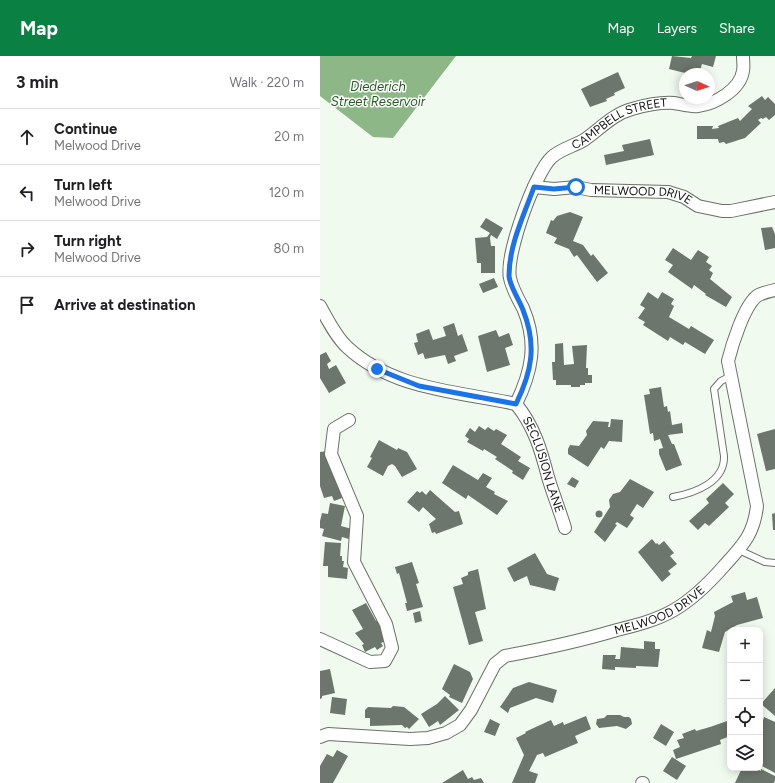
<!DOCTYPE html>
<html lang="en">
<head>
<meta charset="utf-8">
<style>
	body { margin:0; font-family:Figtree,sans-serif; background:#f6f6f6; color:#202124 }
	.controls { position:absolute; right:12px; bottom:12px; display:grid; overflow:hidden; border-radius:8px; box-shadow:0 2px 10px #0003 }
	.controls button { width:36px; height:36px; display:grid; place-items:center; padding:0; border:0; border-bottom:1px solid #e0e0e0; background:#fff; color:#202124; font:20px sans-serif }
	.compass { position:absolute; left:359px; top:12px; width:36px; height:36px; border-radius:50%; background:#fff; box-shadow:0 2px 10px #0003; rotate:93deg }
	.stop { position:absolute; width:12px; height:12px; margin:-9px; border:3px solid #1a73e8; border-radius:50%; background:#fff }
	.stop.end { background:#1a73e8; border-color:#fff; box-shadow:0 1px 4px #0008 }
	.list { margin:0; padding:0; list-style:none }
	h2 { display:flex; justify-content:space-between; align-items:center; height:52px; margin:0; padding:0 16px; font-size:17px }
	h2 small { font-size:13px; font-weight:400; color:#757577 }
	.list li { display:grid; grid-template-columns:26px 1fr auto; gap:12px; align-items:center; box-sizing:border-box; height:56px; padding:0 16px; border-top:1px solid #e0e0e0 }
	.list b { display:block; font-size:15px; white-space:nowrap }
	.list p { margin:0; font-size:13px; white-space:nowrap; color:#757577 }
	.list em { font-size:13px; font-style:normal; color:#757577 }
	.icon { flex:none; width:22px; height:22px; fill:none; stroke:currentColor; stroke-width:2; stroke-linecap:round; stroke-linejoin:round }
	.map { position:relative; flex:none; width:455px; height:727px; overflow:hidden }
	header { display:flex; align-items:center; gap:24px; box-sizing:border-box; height:56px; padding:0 20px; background:#0b8043; color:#fff }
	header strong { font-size:19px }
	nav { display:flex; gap:22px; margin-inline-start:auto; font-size:14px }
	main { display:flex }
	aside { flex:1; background:#fff }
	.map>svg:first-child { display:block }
	.water { fill:#8db787 }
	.building { fill:#6d766c }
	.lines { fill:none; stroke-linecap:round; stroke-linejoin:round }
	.lane-casing { stroke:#687167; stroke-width:8 }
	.street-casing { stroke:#687167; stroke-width:14 }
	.lane { stroke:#fff; stroke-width:6 }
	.street { stroke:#fff; stroke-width:12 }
	.route { stroke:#1a73e8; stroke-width:5 }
	.labels { text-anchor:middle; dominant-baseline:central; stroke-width:3; stroke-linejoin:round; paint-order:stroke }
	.street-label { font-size:12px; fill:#111410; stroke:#fff }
	.water-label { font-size:13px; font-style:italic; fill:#245c1e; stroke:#fff }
</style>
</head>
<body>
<header>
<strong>Map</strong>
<nav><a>Map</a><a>Layers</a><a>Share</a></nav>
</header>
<main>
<aside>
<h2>3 min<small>Walk · 220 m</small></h2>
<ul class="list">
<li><svg class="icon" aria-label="ahead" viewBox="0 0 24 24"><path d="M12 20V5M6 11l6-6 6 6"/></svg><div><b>Continue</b><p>Melwood Drive</p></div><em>20 m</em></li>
<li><svg class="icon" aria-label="left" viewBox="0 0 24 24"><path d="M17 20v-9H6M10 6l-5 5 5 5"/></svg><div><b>Turn left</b><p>Melwood Drive</p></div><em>120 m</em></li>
<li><svg class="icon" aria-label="right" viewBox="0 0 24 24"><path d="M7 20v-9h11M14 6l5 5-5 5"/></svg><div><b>Turn right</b><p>Melwood Drive</p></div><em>80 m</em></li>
<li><svg class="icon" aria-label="arrive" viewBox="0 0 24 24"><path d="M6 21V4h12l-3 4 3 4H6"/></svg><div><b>Arrive at destination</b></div></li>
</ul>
</aside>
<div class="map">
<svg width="455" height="727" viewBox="0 0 455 727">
	<rect width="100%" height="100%" fill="#f0faef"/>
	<path class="water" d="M0 0H136L73 82 53 81 0 40Z"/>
	<g class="building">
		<path d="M352 0 371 2 372 0H396L393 11 382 8 379 18H369L349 13Z"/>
		<path d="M298 16 305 32 294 37 295 39 286 43 287 45 270 51 261 33Z"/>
		<path d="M442 40 445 44 448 41 455 48V59L449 64 446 61 443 63 441 62 438 64 441 67 425 82 406 88 404 86 399 87 398 83H377V70H393L392 73 399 72 398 70 418 62 420 65 432 53 428 50Z"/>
		<path d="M330 83 334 99 286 109 284 99 304 95 302 89Z"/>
		<path d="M250 156 263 161 253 185 263 189 271 200 273 198 288 217 277 226 257 199 254 201 249 193 234 187 237 182 226 177 231 164 233 165 237 160Z"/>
		<path d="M166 162 183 172 177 183 171 179 170 182 171 190H175V217H161V207H157L155 182 167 181 170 177 160 171Z"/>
		<path d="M452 171 455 178V192L445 194 441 172Z"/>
		<path d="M353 192 371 204 378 194 389 201 386 206 392 210 389 214 393 217 390 223 412 241 406 251 385 239 386 238 374 229 372 233 348 216 353 209 345 204Z"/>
		<path d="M174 222 178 231 163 237 159 228Z"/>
		<path d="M328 236 338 243 342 236 354 243 351 248 354 250 349 261 369 273 371 270 394 284 385 298 365 286 363 289 350 281 348 285 323 269 325 266 318 262 325 252 320 249Z"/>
		<path d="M134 267 138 280 142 278 148 295 134 300 136 305 128 308 125 299 105 303 103 297 98 299 94 287 98 286 96 278 109 273 113 284 126 280 123 271Z"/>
		<path d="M176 274 179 281 189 277 193 289 185 292 190 309 167 316 158 280Z"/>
		<path d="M243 287 244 309 254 308 252 290 267 289 266 312H268V319H272V327H265V329H260V331H251V329H236V324H233L232 306H235V288Z"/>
		<path d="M6 296 11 305 7 308 9 313 16 309 26 327 9 337 0 322V299Z"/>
		<path d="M341 331 344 351 347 350 348 356 350 355 352 369 362 367 363 377 348 379 352 388H354L362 409 346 415 339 398V393L343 392 340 383 334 385 333 377 330 378 324 339 330 338 329 333Z"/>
		<path d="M291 363 303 364 302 386 289 385 284 393 281 391 268 411 248 398V393L250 389 259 390 267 379 266 375 273 365 289 366 288 371H290Z"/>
		<path d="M159 370 165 374 168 371 174 375 176 373 187 379 181 388 201 401 198 405 210 412 203 424 192 417 193 415 175 403 177 401 164 393 163 395 147 386 149 383 145 380 150 372 155 376Z"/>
		<path d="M455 373V413L446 415 437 378Z"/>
		<path d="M59 384 77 394 78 392 87 396 97 413 82 421 75 410 72 408 68 410 63 420 47 411 52 402 50 401Z"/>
		<path d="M7 395 8 405 10 411 12 410 22 442 14 445 12 440 4 442 0 430V396Z"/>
		<path d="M133 409 158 424 163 417 172 422 166 431 175 436 174 438 188 445 177 459 148 439 146 443 122 427Z"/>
		<path d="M252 421 259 425 255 432 247 428Z"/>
		<path d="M310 423 334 436 323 452 317 448 310 459 314 462 307 472 297 466 295 468 297 469 285 486 274 476 290 451 289 444 293 438 300 436Z"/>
		<path d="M403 427 414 438 405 447 409 451 389 470 385 467 378 474 369 465 389 447 386 443Z"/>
		<path d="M110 434 135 456 139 455 143 468 116 478 115 476 112 477 109 468 116 463 103 451 99 456 87 446 97 435 100 437 102 435 106 439Z"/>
		<path d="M10 447 25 450 21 470 32 473 29 483 22 481 21 485 2 480 4 473 0 472V465L2 457 8 458Z"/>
		<circle cx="279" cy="458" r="3.5"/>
		<path d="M455 457V474H453L452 458Z"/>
		<path d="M332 483 336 488 337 487 339 489 344 485 354 497 350 500 357 508 348 515 351 518 342 526 318 496Z"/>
		<path d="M5 486 21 487 20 500H22V505H24L23 511 28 512 27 523 8 521V510H3Z"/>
		<path d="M215 497 227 518 239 522 235 535 210 529 207 520 194 526 187 512Z"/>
		<path d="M92 506 99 527 96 528 103 551 87 555 85 547H87L79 517 77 518 75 511Z"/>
		<path d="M158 513 166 553 155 556 163 585 149 589 133 531 143 528 141 522 148 519V516Z"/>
		<path d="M425 536 427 544 437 541 443 562 417 569 405 576 399 596 382 592 387 574 391 576 395 560 394 556 413 546 411 540Z"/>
		<path d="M46 547 56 565 60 563 68 584 61 587 63 590 57 594 55 591 45 596 42 589 44 588 35 577 43 573 32 554Z"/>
		<path d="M100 555 102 565 95 567 93 557Z"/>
		<path d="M324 585 335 586V593H340L338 611 316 610V612L295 611V614L282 613 283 599H296L295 603H300L301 591 324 593Z"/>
		<path d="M134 608 150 616 153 623 142 647 129 641 130 639 122 633Z"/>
		<path d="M10 613 15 637 2 640V642L0 643V615Z"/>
		<path d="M209 626 237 634 233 647 216 642 190 652 188 657 180 651 193 632Z"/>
		<path d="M455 632V660L441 648Z"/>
		<path d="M125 640 139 654 120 669 118 665 109 671 101 658 117 648Z"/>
		<path d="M12 641 27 643 25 659 10 657Z"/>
		<path d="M73 650 84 651 99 663 89 673 87 671 85 672 82 669 50 670V662H45V654L48 651 71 652Z"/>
		<path d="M287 659H300L304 661H309L311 663 312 668 306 673 297 670 279 672 276 668 277 663 284 662Z"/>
		<path d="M266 660 271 673 255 680 258 687 225 701 223 697 217 699 209 715 218 718 215 727H192L204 699 196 682 206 677 205 676 231 664 234 670 243 666 244 669Z"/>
		<path d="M444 661 455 666V717L440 709V675Z"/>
		<path d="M170 663 180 668 175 680 164 676Z"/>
		<path d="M410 664V680L400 684 401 688 356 703 353 694 360 691 357 684 364 682 362 678 375 673 376 675 390 671Z"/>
		<path d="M341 668 354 676 346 690 333 682Z"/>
		<path d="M17 694 28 700 13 727H0V710L7 698 13 701Z"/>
		<path d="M352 701 366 710 357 724 343 715Z"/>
		<path d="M422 712H435L441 715V713L455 720V724L454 727H415Z"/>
		<path d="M143 714 148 723 152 721 154 724 161 722 164 727H122Z"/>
	</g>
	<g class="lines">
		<defs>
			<g id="lane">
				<path d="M353 441C375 437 405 426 404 400L394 333 401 325 411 320"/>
				<path d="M419 494 445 506 455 507"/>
			</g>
			<g id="street">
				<path id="s1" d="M214 131 234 133 256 131 271 134 348 136 364 141 378 150 402 155H411L455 146"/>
				<path d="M0 250C7 263 16 281 27 291 73 334 137 335 196 348"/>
				<path id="s2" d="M196 348C212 315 218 287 203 252 198 243 192 232 190 222 185 200 215 116 232 101 241 93 254 90 264 84 280 73 293 58 312 53 326 49 340 46 354 47 361 48 370 51 378 50 395 48 420 34 423 15 424 10 423 5 423 0"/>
				<path id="s3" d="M196 348C214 370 221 394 228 421 233 438 240 455 245 472"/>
				<path d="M0 583 50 606 65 605 72 592 66 568 34 506 37 460 11 398 14 373 29 364"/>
				<path id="s4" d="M0 681 8 678 90 683 108 682 126 677 140 669 151 654 175 608 185 600C223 593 260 585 297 574 317 569 337 564 354 554 373 543 390 526 404 510 423 489 434 478 437 450L408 305C412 289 424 250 437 240 442 237 450 235 455 234"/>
				<path d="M322 727H323"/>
			</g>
		</defs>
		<use href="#lane" class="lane-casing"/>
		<use href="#street" class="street-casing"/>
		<use href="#lane" class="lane"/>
		<use href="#street" class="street"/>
	</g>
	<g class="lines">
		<path class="route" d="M57 313 99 330 196 348C212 315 217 289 203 254 199 243 190 231 189 220 189 189 204 159 214 131L234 133 256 131"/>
	</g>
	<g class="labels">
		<g class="street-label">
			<text stroke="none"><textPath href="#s2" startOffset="339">CAMPBELL STREET</textPath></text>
			<text stroke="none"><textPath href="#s1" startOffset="110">MELWOOD DRIVE</textPath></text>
			<text stroke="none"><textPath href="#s3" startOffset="67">SECLUSION LANE</textPath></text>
			<text stroke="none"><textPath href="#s4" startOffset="389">MELWOOD DRIVE</textPath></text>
		</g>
		<g class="water-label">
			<text x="58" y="30">Diederich<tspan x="58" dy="15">Street Reservoir</tspan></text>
		</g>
	</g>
</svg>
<div class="controls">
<button>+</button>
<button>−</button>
<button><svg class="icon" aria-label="locate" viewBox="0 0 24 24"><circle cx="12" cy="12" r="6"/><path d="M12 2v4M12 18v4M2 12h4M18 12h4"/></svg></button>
<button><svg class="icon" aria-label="layers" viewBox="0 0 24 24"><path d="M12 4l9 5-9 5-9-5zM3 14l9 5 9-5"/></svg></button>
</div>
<svg class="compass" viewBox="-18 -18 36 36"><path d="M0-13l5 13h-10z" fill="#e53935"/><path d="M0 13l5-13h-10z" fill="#757577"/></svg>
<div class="stop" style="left:256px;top:131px"></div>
<div class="stop end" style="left:57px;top:313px"></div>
</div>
</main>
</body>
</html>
